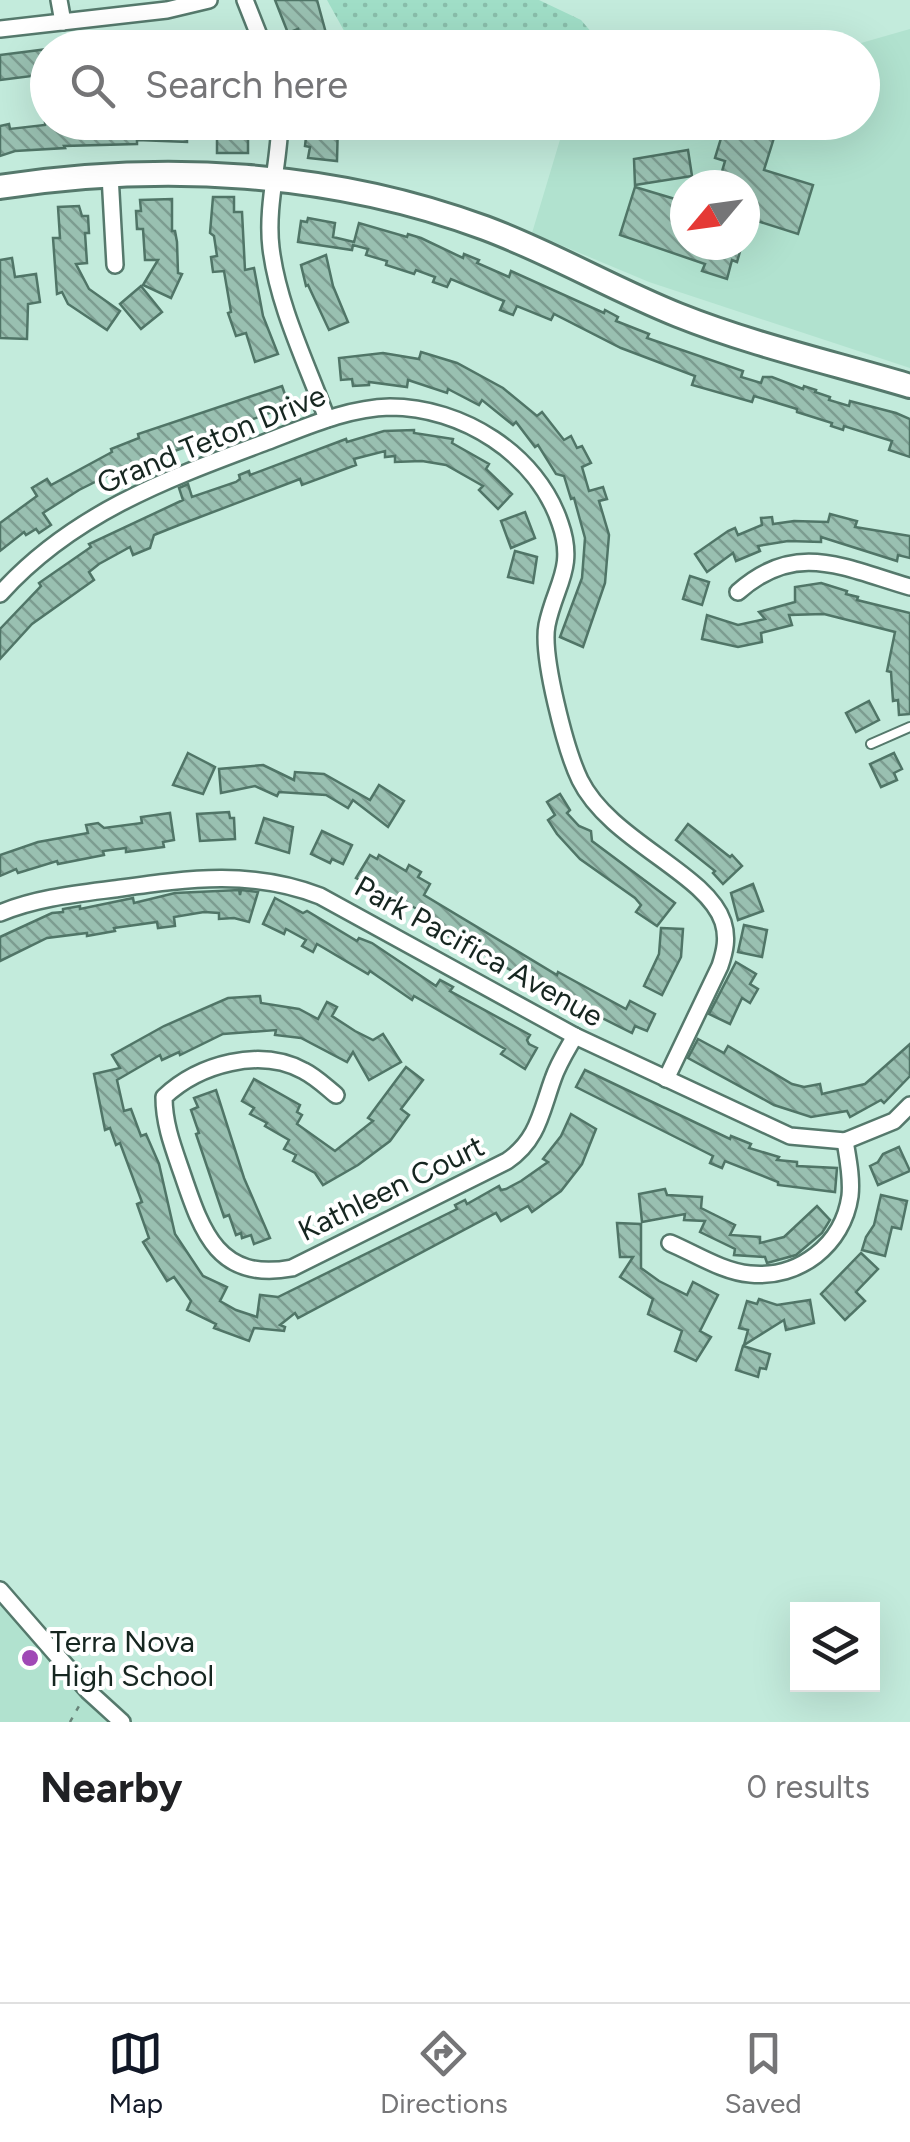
<!DOCTYPE html>
<html lang="en">
<head>
<meta charset="utf-8">
<style>
	body { margin:0; font-family:Figtree,sans-serif; background:#f6f6f6; color:#202124 }
	.controls { position:absolute; right:30px; bottom:30px; display:grid; overflow:hidden; border-radius:0px; box-shadow:0 10px 40px #0002 }
	.controls button { width:90px; height:90px; display:grid; place-items:center; padding:0; border:0; border-bottom:2px solid #e0e0e0; background:#fff; color:#202124; font:50px sans-serif }
	.compass { position:absolute; left:670px; top:170px; width:90px; height:90px; border-radius:50%; background:#fff; box-shadow:0 10px 40px #0002; rotate:241deg }
	.list { margin:0; padding:0; list-style:none }
	h2 { display:flex; justify-content:space-between; align-items:center; height:130px; margin:0; padding:0 40px; font-size:42px }
	h2 small { font-size:32px; font-weight:400; color:#757577 }
	.icon { flex:none; width:55px; height:55px; fill:none; stroke:currentColor; stroke-width:2; stroke-linecap:round; stroke-linejoin:round }
	.map { position:relative; flex:none; width:910px; height:1722px; overflow:hidden }
	.search { position:absolute; background:#fff; box-shadow:0 10px 40px #0002; left:30px; right:30px; top:30px; height:110px; display:flex; align-items:center; gap:25px; box-sizing:border-box; padding:0 35px; border-radius:55px; color:#757577; font-size:38px }
	.sheet { height:280px; background:#fff }
	nav { display:flex; justify-content:space-around; align-items:center; box-sizing:border-box; height:140px; border-top:2px solid #e0e0e0; background:#fff; font-size:28px; color:#757577 }
	nav a { display:grid; justify-items:center; gap:5px }
	nav .on { color:#111827 }
	.map>svg:first-child { display:block }
	.built { fill:#b1e2cf; fill-rule:evenodd }
	.grass { fill:url(#grass-dots) }
	.building { fill:url(#building-back-hatch); stroke:#507567; stroke-width:2.5 }
	.lines { fill:none; stroke-linecap:round; stroke-linejoin:round }
	.lane-casing { stroke:#55796c; stroke-width:12 }
	.street-casing { stroke:#55796c; stroke-width:20 }
	.secondary-casing { stroke:#55796c; stroke-width:28 }
	.path { stroke:#688479; stroke-width:2.5; stroke-dasharray:5 8; stroke-linecap:butt }
	.lane { stroke:#fff; stroke-width:8 }
	.street { stroke:#fff; stroke-width:15 }
	.secondary { stroke:#fff; stroke-width:22 }
	.poi-dot { fill:#a049b6; stroke:#fff; stroke-width:4 }
	.labels { text-anchor:middle; dominant-baseline:central; stroke-width:8; stroke-linejoin:round; paint-order:stroke }
	.street-label { font-size:30px; fill:#162620; stroke:#fff }
	.poi-label { font-size:30px; fill:#162620; stroke:#fff; text-anchor:start }
</style>
</head>
<body>
<div class="map">
<svg width="910" height="1722" viewBox="0 0 910 1722">
	<defs>
		<pattern id="grass-dots" width="8" height="8" patternUnits="userSpaceOnUse" patternTransform="scale(2.5)"><rect width="8" height="8" fill="#a0dec7"/><path d="M2 2h.1M6 6h.1" fill="none" stroke="#89beab" stroke-width="1.8" stroke-linecap="round"/></pattern>
		<pattern id="building-back-hatch" width="6" height="6" patternUnits="userSpaceOnUse" patternTransform="scale(2.5)"><rect width="6" height="6" fill="#99c0b1"/><path d="M-1 5l2 2M0 0l6 6M5-1l2 2" fill="none" stroke="#7c9c90"/></pattern>
	</defs>
	<rect width="100%" height="100%" fill="#c3ebdc"/>
	<g class="built">
		<path d="M910 29V368L649 282 532 233 565 123H616L686 137 708 123 862 122V48L847 47ZM685 185H745V245H685Z"/>
		<path d="M0 1595 121 1722H0Z"/>
	</g>
	<path class="grass" d="M327 0H539L581 20 604 47H353Z"/>
	<g class="building">
		<path d="M275 0H317L330 48H303L298 29 288 33Z"/>
		<path d="M224 32 229 48H148V40L186 36 187 44Z"/>
		<path d="M48 49V74L0 80V55Z"/>
		<path d="M45 122H199V137L187 138V142L137 140V144L64 146 65 148 15 151 0 156V126L9 124 10 129 45 125Z"/>
		<path d="M313 122H338L337 161 308 158 310 147 305 146 307 128 313 129Z"/>
		<path d="M726 122 778 125 764 170 813 185 798 234 745 217V185H718L725 161 715 158Z"/>
		<path d="M226 126H248V153H217V138H225Z"/>
		<path d="M688 150 692 176 635 185 634 159Z"/>
		<path d="M635 187 685 202V245L741 248 737 262 732 260 727 279 702 271 705 264 620 235Z"/>
		<path d="M213 197H234V212H242L245 270 254 268 263 316 278 354 255 362 246 333 236 336 228 313 231 312 224 271 213 272 211 257 217 256 214 236 210 233Z"/>
		<path d="M172 199V231H175L177 242 178 273 182 274 171 298 143 285 158 260H145L143 229H137L136 211H141L140 200Z"/>
		<path d="M79 206 82 216H88L89 233H85L87 263 76 264 89 289 120 311 107 330 68 304 62 292 57 294 53 238H60L58 207Z"/>
		<path d="M308 218 335 223 333 237 354 242 359 223 407 237 408 234 421 238 463 258 464 254 479 260 477 263 509 277 511 271 604 313 605 310 618 317 616 321 649 334 647 338 743 371 741 377 761 383 763 377H772L803 389 804 386 816 390 815 392 830 397 829 400 849 406 850 401 896 413 910 419V457L889 450 892 441 844 426 843 430 831 426 832 423 797 412V409L754 396 752 402 692 385 695 376 621 348 554 314 551 320 517 306 513 315 500 310 504 301 451 279 447 287 433 282 435 277 416 270 414 274 386 265 387 261 366 255 368 249 353 245 352 250 298 242 301 221 307 222Z"/>
		<path d="M326 255 333 286 348 322 329 330 308 285 306 286 301 265Z"/>
		<path d="M12 258 15 277 36 274 40 302 28 304 27 339 0 338V260Z"/>
		<path d="M141 286 162 312 141 329 120 304Z"/>
		<path d="M421 352 457 363 503 388 537 416 542 412 564 440 571 436 577 448 582 446 591 463 582 467 589 491 603 487 607 499 599 501 609 535 605 583 583 647 560 637 582 578 585 538 574 498 571 499 564 476 556 474 538 445 535 447 516 422 513 425 482 400 479 405 448 389 447 393 408 380 407 387 369 382V385L353 386 352 379 341 380 339 358 383 353 419 359Z"/>
		<path d="M282 386 289 406 204 437 205 440 111 474 79 490 43 513 51 525 39 533 36 529 26 535 24 532 0 551V523L37 496 32 488 47 479 51 485 112 452 111 449 139 438 138 434Z"/>
		<path d="M414 430V433L453 439 452 443 489 464 486 469 512 494 498 509 479 490 483 486 446 465 422 461 395 462V456L385 457V451L354 459 356 465 302 485 300 479 179 525 154 535 150 548 133 555 130 547 99 564 89 572 94 580 32 624 0 659V629L41 586 39 583 91 547 89 544 183 500 179 488 188 484 192 497 236 482 240 479 239 475 249 471 250 475 346 439 347 442 384 431Z"/>
		<path d="M525 512 535 538 511 548 501 521Z"/>
		<path d="M830 514 857 521 855 527 910 536V558L898 555 897 561 821 537V542L788 541 758 546 760 551 736 561 733 553 707 572 695 554 728 531 735 528 738 535 762 525 761 518 772 517 773 524 794 521 828 522Z"/>
		<path d="M515 551 537 557 533 583 508 577Z"/>
		<path d="M690 576 709 582 702 605 683 599Z"/>
		<path d="M821 583 847 591 846 594 858 597 857 600 910 613V714L899 715 898 700 893 701 891 672 887 671 895 632 824 614 789 615 792 625 761 633 762 642 738 647 702 639 707 615 738 625 765 619 759 612 795 602V587Z"/>
		<path d="M869 701 879 720 856 732 846 713Z"/>
		<path d="M188 753 215 767 203 794 173 785Z"/>
		<path d="M894 753 902 769 894 773 897 780 881 787 870 764Z"/>
		<path d="M263 765 294 780 295 772 324 774 370 800 379 785 404 801 388 827 353 800 348 808 326 795 279 792 277 796 255 786 221 793 219 769Z"/>
		<path d="M560 794 570 810 567 813 579 826 591 831 592 841 675 903 657 926 636 912 641 905 635 898 580 859 557 834 548 820 555 815 547 802Z"/>
		<path d="M229 812 230 818H234L235 839 200 841 197 814Z"/>
		<path d="M170 813 174 840 163 842 164 847 126 852V848L103 851 104 855 58 864 57 861 18 873 16 869 0 876V855L38 842 88 833 86 825 98 823 104 828 142 823 141 817Z"/>
		<path d="M264 818 293 827 289 853 256 843Z"/>
		<path d="M688 824 730 857 732 855 742 866 723 884 713 873 715 871 676 840Z"/>
		<path d="M322 831 352 845 343 864 332 859 330 863 311 854Z"/>
		<path d="M370 855 377 859 379 855 406 871 409 865 421 872 418 877 430 884 424 895 557 975 558 972 626 1009 630 1001 655 1014 647 1031 635 1026 632 1033 594 1014 590 1022 578 1015 579 1011 482 953 426 925 428 922 420 918 423 912 356 878Z"/>
		<path d="M753 884 763 911 738 920 731 893Z"/>
		<path d="M239 890 240 895 241 890 258 892 249 922 234 918 219 919V913L204 912 174 917 175 926 158 928 157 922 114 928 115 931 87 936V933L47 938 0 961V937L52 913 63 912V909L80 906V909L133 898 134 903 175 893Z"/>
		<path d="M275 898 303 913 307 911 357 941 359 938 372 943 436 986 440 980 453 987 450 991 530 1035 527 1040 529 1044 537 1048 525 1069 501 1054 505 1049 414 996 412 1000 370 971 368 974 317 944 313 952 302 946 306 940 286 929 284 934 263 924Z"/>
		<path d="M744 925 767 930 762 957 738 952Z"/>
		<path d="M661 928 683 929 681 957 662 995 644 986 659 954Z"/>
		<path d="M736 962 756 974 750 984 758 989 750 1003 742 998 730 1024 709 1014Z"/>
		<path d="M260 996 261 1003 299 1009 318 1019 327 1002 337 1007 332 1016 355 1031 373 1040 383 1034 401 1062 369 1080 353 1052 347 1062 301 1038 275 1035 276 1030 223 1034 180 1055 179 1052 162 1060 160 1055 117 1080 124 1111 131 1109 141 1136 146 1134 159 1164 175 1234 203 1276 227 1287 220 1301 236 1310 257 1317 260 1295 278 1297 457 1209 455 1205 465 1200 467 1204 499 1186 501 1190 506 1189 521 1181 548 1162 543 1159 561 1136 571 1114 596 1129 582 1164 561 1191 532 1212 528 1206 501 1221 496 1213 298 1318 295 1313 280 1325 285 1327 284 1331 254 1328 249 1341 214 1328 216 1324 187 1310 191 1301 174 1277 167 1281 143 1242 149 1238 137 1204 142 1202 120 1143 116 1145 110 1128 105 1130 94 1074 120 1068 112 1055 164 1026 228 998Z"/>
		<path d="M698 1039 724 1053 728 1046 792 1084 804 1087 820 1084 822 1094 865 1084 910 1044V1076L884 1103 881 1100 850 1117 847 1111 811 1117 774 1105 688 1058Z"/>
		<path d="M406 1067 423 1080 401 1109 409 1115 390 1141 358 1165 323 1185 315 1173 293 1161 296 1155 284 1149 289 1140 265 1126 267 1123 250 1114 254 1108 242 1101 254 1079 300 1105 297 1112 302 1115 297 1124 335 1151 373 1121 368 1118Z"/>
		<path d="M585 1070 730 1139 731 1136 751 1144 749 1148 779 1157 777 1160 797 1162V1166L837 1168 835 1192 778 1185V1182L725 1161 722 1168 710 1163 713 1156 576 1087Z"/>
		<path d="M216 1090 244 1178 270 1238 254 1244 251 1235 242 1238 241 1233 236 1235 229 1215 224 1217 196 1134 199 1133 191 1110 198 1107 194 1098Z"/>
		<path d="M899 1147 910 1171 878 1185 870 1166 878 1162 883 1154Z"/>
		<path d="M665 1189 667 1195 702 1197 701 1208 735 1225 730 1235 760 1237V1243L784 1237 817 1206 830 1220 822 1233 796 1255 767 1263 765 1257 734 1255 735 1249 700 1232 705 1221 684 1220 685 1214 642 1222 639 1194Z"/>
		<path d="M881 1195 907 1201 901 1229 892 1227 885 1256 862 1250 866 1237 874 1225Z"/>
		<path d="M617 1223 641 1224V1268L659 1281 687 1295 693 1282 718 1295 700 1331 711 1337 696 1361 675 1351 682 1331 648 1314 653 1299 620 1277 633 1257H620Z"/>
		<path d="M861 1253 878 1269 856 1292 865 1301 845 1320 821 1294Z"/>
		<path d="M759 1299 777 1305 810 1300 814 1323 786 1330 784 1320 744 1345 748 1330 739 1328 747 1301 757 1304Z"/>
		<path d="M743 1346 770 1354 766 1369 760 1368 758 1377 736 1370Z"/>
	</g>
	<g class="lines">
		<defs>
			<path id="lane" d="M871 744 910 727"/>
			<g id="street">
				<path d="M59 0 63 22"/>
				<path d="M245 0 264 48"/>
				<path d="M0 29 167 10 209 0"/>
				<path d="M280 122C279 164 266 206 271 248 278 306 307 364 327 419"/>
				<path d="M110 175 115 265"/>
				<path d="M738 592C796 540 844 568 910 587"/>
				<path d="M0 594C73 513 167 479 266 442 306 427 347 408 390 407 462 407 537 454 560 523 576 568 555 585 547 625 541 656 566 751 580 780 610 841 707 873 723 922 728 938 725 951 720 966L666 1079"/>
				<path d="M0 913C36 898 75 894 114 889 186 879 251 869 320 896L575 1036 790 1136 845 1141 894 1121 910 1105"/>
				<path d="M336 1095C326 1087 316 1077 304 1071 260 1047 199 1064 164 1097 164 1124 173 1147 182 1173 202 1232 218 1282 292 1268L507 1161C538 1140 541 1112 553 1079 558 1064 567 1050 575 1036"/>
				<path d="M670 1243C694 1253 723 1272 750 1274 799 1279 843 1245 850 1196 852 1178 848 1159 845 1141"/>
				<path d="M0 1590 88 1691 122 1722"/>
			</g>
			<path id="secondary" d="M0 187C162 162 331 171 485 228 552 253 613 289 678 315 753 345 833 363 910 386"/>
		</defs>
		<use href="#lane" class="lane-casing"/>
		<use href="#street" class="street-casing"/>
		<use href="#secondary" class="secondary-casing"/>
		<path class="path" d="M70 1722 79 1706"/>
		<use href="#lane" class="lane"/>
		<use href="#street" class="street"/>
		<use href="#secondary" class="secondary"/>
	</g>
	<circle class="poi-dot" cx="30" cy="1658" r="10"/>
	<g class="labels">
		<g class="street-label">
			<text transform="translate(211 439) rotate(-22)">Grand Teton Drive</text>
			<text transform="translate(479 951) rotate(29)">Park Pacifica Avenue</text>
			<text transform="translate(391 1188) rotate(-26)">Kathleen Court</text>
		</g>
		<g class="poi-label">
			<text x="50" y="1641">Terra Nova<tspan x="50" dy="34">High School</tspan></text>
		</g>
	</g>
</svg>
<div class="controls">
<button><svg class="icon" aria-label="layers" viewBox="0 0 24 24"><path d="M12 4l9 5-9 5-9-5zM3 14l9 5 9-5"/></svg></button>
</div>
<svg class="compass" viewBox="-18 -18 36 36"><path d="M0-13l5 13h-10z" fill="#e53935"/><path d="M0 13l5-13h-10z" fill="#757577"/></svg>
<div class="search"><svg class="icon" aria-label="search" viewBox="0 0 24 24"><circle cx="10" cy="10" r="6"/><path d="M15 15l6 6"/></svg>Search here</div>
</div>
<section class="sheet">
<h2>Nearby<small>0 results</small></h2>
<ul class="list">
</ul>
</section>
<nav>
<a class="on"><svg class="icon" aria-label="map" viewBox="0 0 24 24"><path d="M3 6l6-2 6 2 6-2v14l-6 2-6-2-6 2zM9 4v14M15 6v14"/></svg>Map</a>
<a><svg class="icon" aria-label="directions" viewBox="0 0 24 24"><path d="M12 3l9 9-9 9-9-9zM9 14v-3h6M13 9l2 2-2 2"/></svg>Directions</a>
<a><svg class="icon" aria-label="saved" viewBox="0 0 24 24"><path d="M7 4h10v16l-5-4-5 4z"/></svg>Saved</a>
</nav>
</body>
</html>
